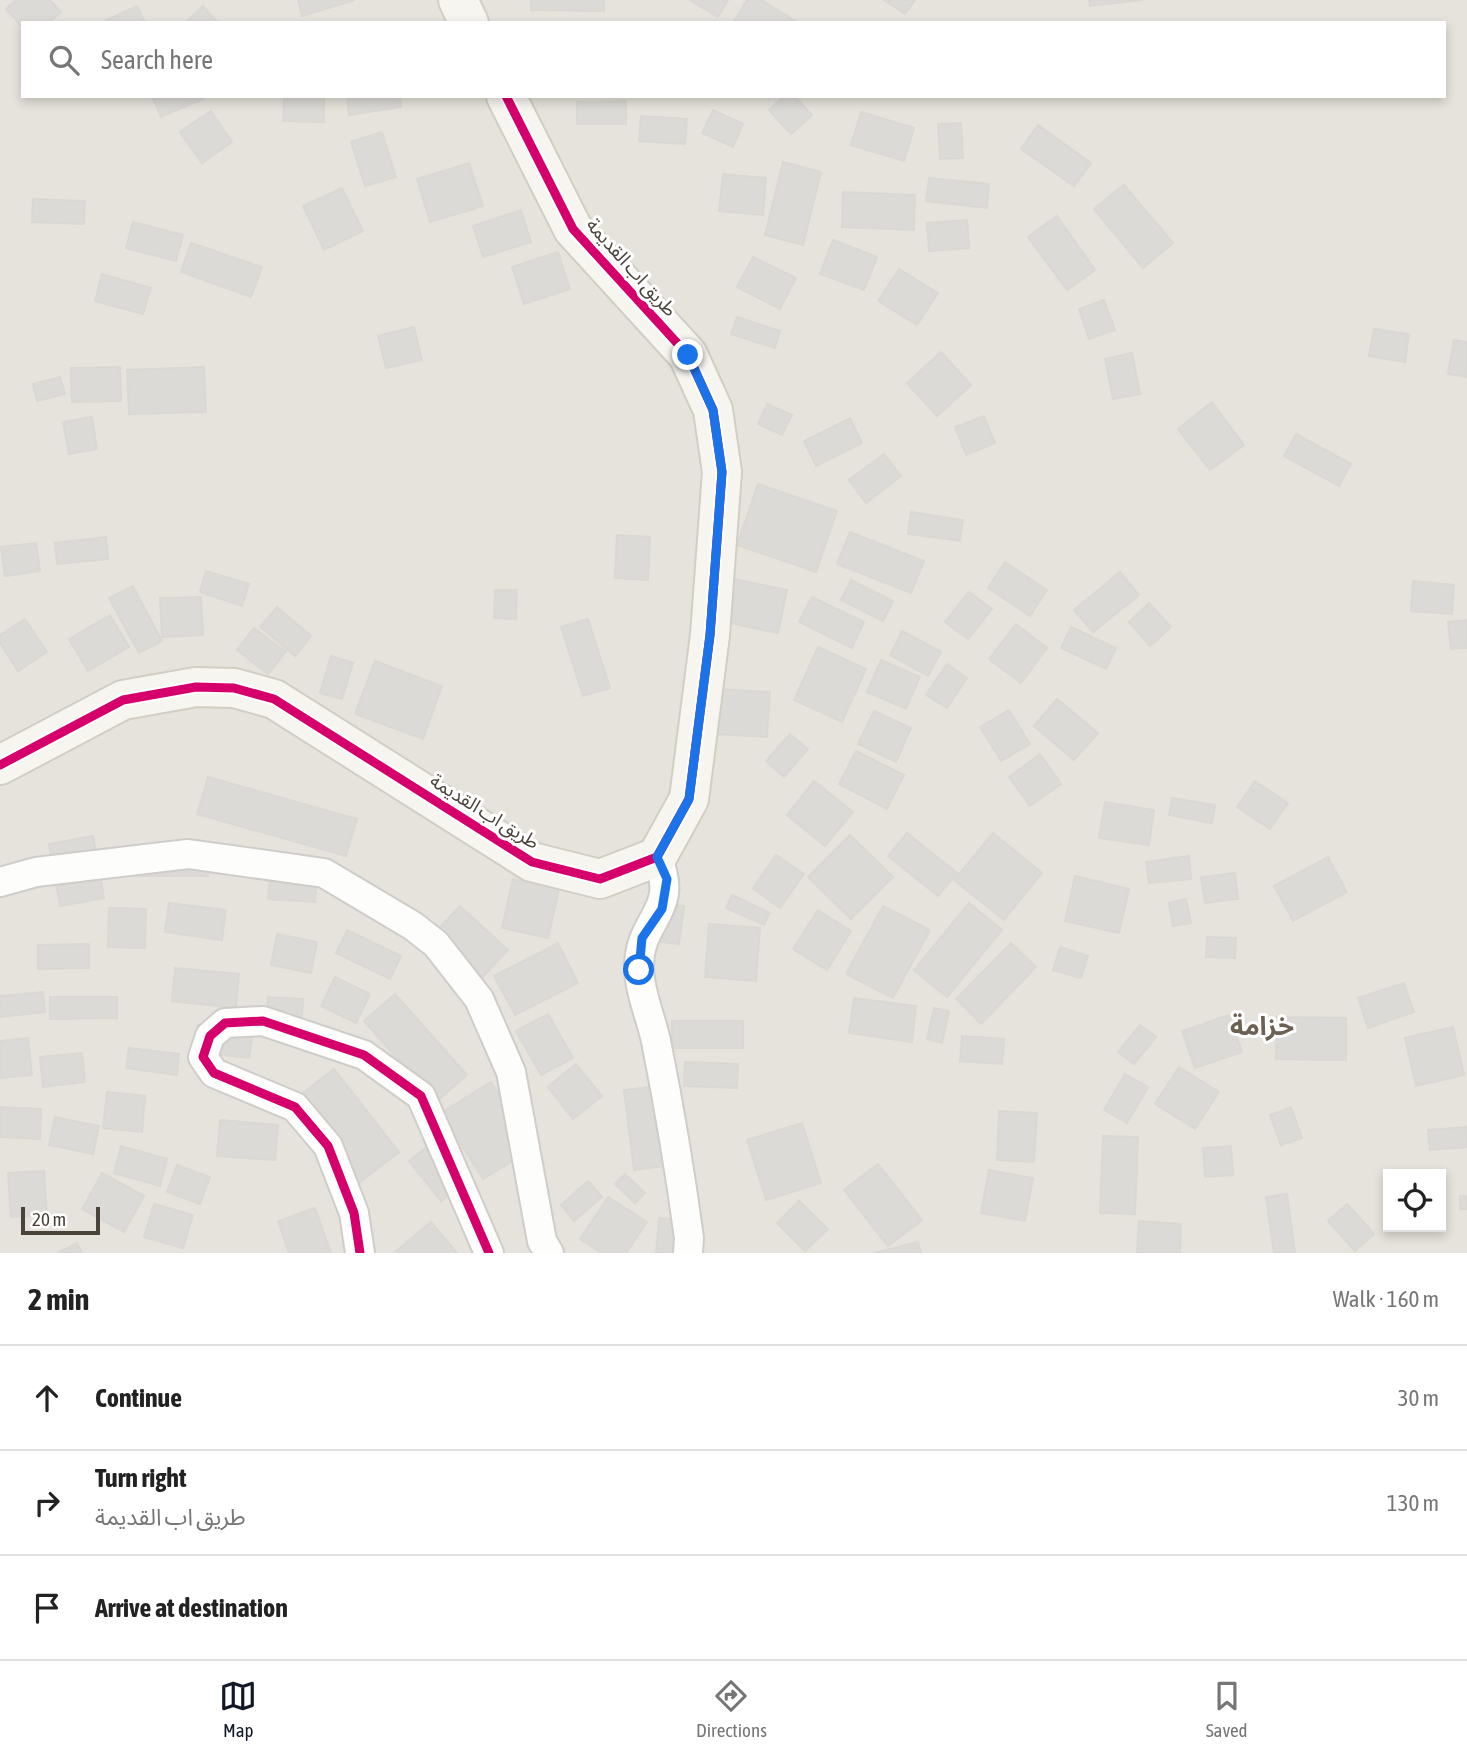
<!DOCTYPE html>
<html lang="en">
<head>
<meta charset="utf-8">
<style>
	body { margin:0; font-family:"Asap Condensed","Noto Sans Arabic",sans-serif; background:#f2f2f2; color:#222 }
	.controls { position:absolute; right:21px; bottom:21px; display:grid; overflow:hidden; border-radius:0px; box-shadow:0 4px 10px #0003 }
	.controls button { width:63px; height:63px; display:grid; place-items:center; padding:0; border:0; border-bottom:2px solid #e0e0e0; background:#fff; color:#222; font:35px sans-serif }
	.scale { position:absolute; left:21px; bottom:18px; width:79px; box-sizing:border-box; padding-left:7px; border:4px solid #494339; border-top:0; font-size:19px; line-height:24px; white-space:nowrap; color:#494339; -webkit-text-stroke:5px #fff; paint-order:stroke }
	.stop { position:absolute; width:21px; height:21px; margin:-16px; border:5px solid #1a73e8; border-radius:50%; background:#fff }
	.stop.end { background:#1a73e8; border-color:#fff; box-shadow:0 2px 7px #0008 }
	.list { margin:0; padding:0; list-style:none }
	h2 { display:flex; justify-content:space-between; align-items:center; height:91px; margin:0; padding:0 28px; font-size:30px }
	h2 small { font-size:23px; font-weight:400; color:#767676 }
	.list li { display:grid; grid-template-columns:46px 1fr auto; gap:21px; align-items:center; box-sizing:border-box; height:105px; padding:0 28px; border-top:2px solid #e0e0e0 }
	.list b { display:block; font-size:26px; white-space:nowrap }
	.list p { margin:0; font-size:23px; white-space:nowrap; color:#767676 }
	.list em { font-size:23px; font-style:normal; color:#767676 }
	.icon { flex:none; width:38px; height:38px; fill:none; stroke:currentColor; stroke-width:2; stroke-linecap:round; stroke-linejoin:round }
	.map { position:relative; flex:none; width:1467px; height:1253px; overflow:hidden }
	.search { position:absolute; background:#fff; box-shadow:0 4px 10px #0003; left:21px; right:21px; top:21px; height:77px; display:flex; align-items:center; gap:18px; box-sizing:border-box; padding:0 24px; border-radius:0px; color:#767676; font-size:26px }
	.sheet { height:406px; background:#fff }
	nav { display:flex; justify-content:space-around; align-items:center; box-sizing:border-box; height:98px; border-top:2px solid #e0e0e0; background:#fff; font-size:19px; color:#767676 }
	nav a { display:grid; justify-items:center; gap:4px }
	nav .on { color:#111827 }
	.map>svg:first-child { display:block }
	.residential { fill:#e6e3dc; fill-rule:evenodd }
	.building { fill:#dcdad6; stroke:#dbd8d3; stroke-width:2 }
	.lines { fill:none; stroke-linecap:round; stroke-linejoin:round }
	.street-casing { stroke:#cfcdc9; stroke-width:32 }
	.secondary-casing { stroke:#d2cec4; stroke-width:42 }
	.street { stroke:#fdfdfc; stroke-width:28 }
	.secondary { stroke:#f7f5f0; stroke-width:38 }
	.cycleway-casing { stroke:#fff; stroke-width:13 }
	.cycleway { stroke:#d6006c; stroke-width:9 }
	.route { stroke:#1a73e8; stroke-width:9 }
	.labels { text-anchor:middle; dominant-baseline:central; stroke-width:6; stroke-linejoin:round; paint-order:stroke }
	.street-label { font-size:19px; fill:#494339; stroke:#fff }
	.district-label { font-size:26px; font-weight:bold; fill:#6b6051; stroke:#fff }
</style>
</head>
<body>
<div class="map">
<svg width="1467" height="1253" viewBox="0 0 1467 1253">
	<rect width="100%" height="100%" fill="#f3f1ed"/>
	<path class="residential" d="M0 0H1467V1253H0ZM23 23H1444V96H23ZM1388 1174H1441V1227H1388Z"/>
	<g class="building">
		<path d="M16 0H50L61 12 48 23H23V28L6 9Z"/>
		<path d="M298 0H355L302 16Z"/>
		<path d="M531 0H604V11L531 10Z"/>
		<path d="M690 0H728L718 17Z"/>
		<path d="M747 0H761L799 23H733Z"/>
		<path d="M884 0H915L905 14Z"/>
		<path d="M1089 0H1143L1090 6Z"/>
		<path d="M137 6 145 23H107L106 20Z"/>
		<path d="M203 6 218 23H187L186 22Z"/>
		<path d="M152 96H202L203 99 161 117Z"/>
		<path d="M284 96H324V122L283 121Z"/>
		<path d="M347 96H400L401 107 349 115Z"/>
		<path d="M784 96H794L812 115 791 134 769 110Z"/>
		<path d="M626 101V124H577V102Z"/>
		<path d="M713 110 743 124 733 147 702 133Z"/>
		<path d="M211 111 232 142 202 163 180 132Z"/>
		<path d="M861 112 914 128 904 161 851 145Z"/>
		<path d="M641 116 687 119 685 144 639 141Z"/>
		<path d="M961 123 963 158 940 159 938 124Z"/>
		<path d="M1038 125 1091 163 1074 186 1021 149Z"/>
		<path d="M382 132 396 177 365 186 351 142Z"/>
		<path d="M783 162 821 172 803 245 765 235Z"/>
		<path d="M469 163 483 206 430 222 417 179Z"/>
		<path d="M723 174 766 178 763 215 719 211Z"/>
		<path d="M929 178 989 184 987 208 926 201Z"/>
		<path d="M1124 185 1173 243 1143 268 1094 209Z"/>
		<path d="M342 188 363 231 324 250 303 206Z"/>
		<path d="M843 192 915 195 914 230 842 227Z"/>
		<path d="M33 199 85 201 84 224 32 222Z"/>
		<path d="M521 210 531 242 483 257 473 226Z"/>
		<path d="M1057 216 1095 270 1067 290 1028 237Z"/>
		<path d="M967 220 969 248 929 251 927 223Z"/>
		<path d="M133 222 183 235 176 261 126 248Z"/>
		<path d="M833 240 877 257 864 290 820 274Z"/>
		<path d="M191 243 262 267 251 297 181 272Z"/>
		<path d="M558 252 570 289 524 304 512 267Z"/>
		<path d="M753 257 796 278 780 309 737 287Z"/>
		<path d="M899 269 938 293 917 325 878 301Z"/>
		<path d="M102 274 151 288 143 314 95 301Z"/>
		<path d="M1104 300 1115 330 1089 339 1079 309Z"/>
		<path d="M737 317 780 331 775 348 731 334Z"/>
		<path d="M414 327 422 360 386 368 378 336Z"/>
		<path d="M1374 329 1409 334 1405 362 1369 356Z"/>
		<path d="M1454 340 1467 342V377L1448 374Z"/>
		<path d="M941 352 971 385 937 416 907 383Z"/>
		<path d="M1132 353 1140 394 1113 399 1105 359Z"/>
		<path d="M120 367 121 401 72 402 71 368Z"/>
		<path d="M204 367 206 412 129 414 127 370Z"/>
		<path d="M60 377 65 394 37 401 33 384Z"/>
		<path d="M1212 402 1244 445 1210 470 1178 429Z"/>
		<path d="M767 404 792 415 782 435 758 424Z"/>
		<path d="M984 416 995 443 966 455 955 427Z"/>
		<path d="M92 417 97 449 69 454 63 422Z"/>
		<path d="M850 418 862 443 816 466 804 441Z"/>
		<path d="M1296 434 1351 464 1339 486 1284 456Z"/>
		<path d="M884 454 901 476 866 503 849 480Z"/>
		<path d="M758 484 837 511 816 572 737 545Z"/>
		<path d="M911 512 963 520 960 541 908 534Z"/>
		<path d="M850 532 924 561 911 593 837 564Z"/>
		<path d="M617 535 650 537 648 580 615 578Z"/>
		<path d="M106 537 108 559 57 564 55 543Z"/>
		<path d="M36 543 40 571 5 576 1 547Z"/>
		<path d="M1005 562 1047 590 1030 616 988 588Z"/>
		<path d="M206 571 249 584 242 606 200 592Z"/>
		<path d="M1120 572 1139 595 1093 632 1074 610Z"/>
		<path d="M730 578 787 590 778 633 720 621Z"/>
		<path d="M851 580 893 601 883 621 841 600Z"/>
		<path d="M1413 581 1454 585 1452 614 1411 611Z"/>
		<path d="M133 586 162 641 139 653 109 598Z"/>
		<path d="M495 590H517L516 619 494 618Z"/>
		<path d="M969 592 992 609 968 639 945 622Z"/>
		<path d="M201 597 203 635 162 637 160 598Z"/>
		<path d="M812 597 864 622 852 648 799 622Z"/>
		<path d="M1149 603 1171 627 1150 646 1129 622Z"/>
		<path d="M277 607 311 636 295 656 260 627Z"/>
		<path d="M110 615 129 647 88 671 69 639Z"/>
		<path d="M25 619 47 652 18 671 0 643V635Z"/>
		<path d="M588 619 610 688 583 696 561 627Z"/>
		<path d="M1467 620V648L1451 649 1448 622Z"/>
		<path d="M1016 624 1047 648 1021 683 989 659Z"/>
		<path d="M1071 627 1116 648 1106 669 1061 648Z"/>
		<path d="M254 628 286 652 268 674 237 650Z"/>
		<path d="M902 631 941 652 928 676 890 655Z"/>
		<path d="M818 647 866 669 842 722 794 700Z"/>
		<path d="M331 656 353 663 342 699 320 693Z"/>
		<path d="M881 660 920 677 906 709 867 692Z"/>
		<path d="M375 661 442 686 423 739 355 714Z"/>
		<path d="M947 664 967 678 947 708 926 695Z"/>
		<path d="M716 689 770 692 767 737 713 734Z"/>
		<path d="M1057 699 1098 733 1074 760 1034 726Z"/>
		<path d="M1009 710 1030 744 1001 761 980 727Z"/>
		<path d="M874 711 911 728 896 762 858 744Z"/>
		<path d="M790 734 808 749 784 777 766 761Z"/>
		<path d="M856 751 904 775 887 809 839 784Z"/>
		<path d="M1040 754 1061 784 1030 806 1009 777Z"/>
		<path d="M208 777 357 819 346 856 197 814Z"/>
		<path d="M814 781 853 812 825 846 787 815Z"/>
		<path d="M1255 781 1288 803 1270 829 1237 807Z"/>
		<path d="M1172 798 1215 805 1212 823 1169 815Z"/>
		<path d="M1105 802 1154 810 1149 845 1099 838Z"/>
		<path d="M907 833 957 873 938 896 888 856Z"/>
		<path d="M993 833 1042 873 1004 920 954 880Z"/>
		<path d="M850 835 893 877 851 919 808 877Z"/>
		<path d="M93 836 104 898 60 906 49 844Z"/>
		<rect x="136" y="845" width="72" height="31"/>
		<path d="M776 855 804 874 780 908 753 888Z"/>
		<path d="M1189 856 1191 879 1149 883 1146 862Z"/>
		<path d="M1328 857 1347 892 1293 921 1274 886Z"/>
		<path d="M271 862 318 865 315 902 268 899Z"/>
		<path d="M1235 873 1238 899 1205 903 1201 877Z"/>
		<path d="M1075 876 1129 889 1119 933 1065 921Z"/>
		<path d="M513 879 559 889 548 938 502 928Z"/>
		<path d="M732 895 770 913 764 925 726 908Z"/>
		<path d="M1186 899 1191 923 1173 926 1169 903Z"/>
		<path d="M648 901 684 906 679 944 643 940Z"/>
		<path d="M169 903 226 910 222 940 165 932Z"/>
		<path d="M969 903 1002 930 947 997 914 970Z"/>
		<path d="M460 906 508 950 476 984 428 940Z"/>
		<path d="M883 906 930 930 893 998 846 974Z"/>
		<path d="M109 908 146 909 145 948 108 947Z"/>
		<path d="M818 910 851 931 827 970 793 949Z"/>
		<path d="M709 924 760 928 756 981 705 977Z"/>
		<path d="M347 930 401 956 390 979 336 953Z"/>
		<path d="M277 934 317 942 311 973 271 965Z"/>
		<path d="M1207 937 1236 938 1235 958 1206 957Z"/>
		<path d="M558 943 578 983 515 1015 494 976Z"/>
		<path d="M1011 943 1036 967 981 1024 956 999Z"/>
		<path d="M89 944V968L38 969V945Z"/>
		<path d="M1060 947 1088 956 1081 978 1053 970Z"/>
		<path d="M175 968 239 974 236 1008 172 1001Z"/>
		<path d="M335 977 370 994 356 1023 321 1006Z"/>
		<path d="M1404 983 1414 1012 1368 1028 1358 998Z"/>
		<path d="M43 992 45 1012 0 1017V996Z"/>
		<path d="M395 994 467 1075 436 1102 364 1021Z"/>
		<path d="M50 997H117V1018L50 1019Z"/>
		<path d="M268 997 303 999 301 1031 266 1028Z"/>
		<path d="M854 998 916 1006 912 1042 849 1033Z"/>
		<path d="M934 1008 949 1011 942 1043 927 1039Z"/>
		<path d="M548 1014 573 1058 541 1075 516 1031Z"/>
		<path d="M1229 1015 1242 1052 1195 1068 1182 1031Z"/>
		<path d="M1277 1017 1346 1018V1060L1276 1059Z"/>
		<rect x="672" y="1021" width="71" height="27"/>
		<path d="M198 1025 253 1031 249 1058 195 1052Z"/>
		<path d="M1140 1025 1156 1037 1134 1064 1118 1052Z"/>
		<path d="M1453 1027 1464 1075 1416 1086 1405 1038Z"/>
		<path d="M962 1036 1004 1039 1002 1064 960 1061Z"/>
		<path d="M28 1038 32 1075 0 1078V1041Z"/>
		<path d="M129 1048 179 1054 177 1075 126 1068Z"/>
		<path d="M82 1053 85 1082 43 1087 40 1057Z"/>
		<path d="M685 1062 738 1064 737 1088 684 1086Z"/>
		<path d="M576 1064 602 1096 573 1119 548 1087Z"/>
		<path d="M1179 1067 1219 1092 1195 1129 1155 1104Z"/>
		<path d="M334 1069 399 1152 355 1186 291 1102Z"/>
		<path d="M1125 1074 1148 1087 1127 1123 1104 1110Z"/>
		<path d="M491 1082 532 1149 483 1179 441 1113Z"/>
		<path d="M657 1086 667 1166 634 1170 624 1090Z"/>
		<path d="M107 1092 145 1096 142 1132 103 1128Z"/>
		<path d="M0 1107 41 1109 40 1139 0 1137Z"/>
		<path d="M1291 1107 1302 1138 1281 1145 1270 1115Z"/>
		<path d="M999 1111 1037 1113 1034 1162 997 1160Z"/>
		<path d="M55 1117 99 1126 93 1154 49 1145Z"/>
		<path d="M220 1120 278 1125 275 1160 217 1156Z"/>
		<path d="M802 1123 821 1183 766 1200 747 1140Z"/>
		<path d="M1467 1127V1147L1430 1150 1428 1130Z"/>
		<path d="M1103 1136 1138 1137 1135 1214 1100 1213Z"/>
		<path d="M432 1143 464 1184 441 1201 409 1161Z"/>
		<path d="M121 1146 167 1159 160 1186 114 1173Z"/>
		<path d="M1231 1146 1233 1175 1205 1177 1203 1148Z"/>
		<path d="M878 1164 922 1220 888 1246 844 1190Z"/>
		<path d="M177 1165 210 1177 200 1204 167 1192Z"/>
		<path d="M989 1170 1033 1178 1025 1221 981 1213Z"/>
		<path d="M44 1171 47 1215 11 1217 8 1173Z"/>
		<path d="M102 1173 144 1196 124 1232 82 1209Z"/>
		<path d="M625 1174 645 1193 635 1203 615 1184Z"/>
		<path d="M588 1181 602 1197 574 1221 561 1205Z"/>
		<path d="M1287 1194 1295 1253H1274L1266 1197Z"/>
		<rect x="1460" y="1196" width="7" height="13"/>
		<path d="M608 1197 647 1222 626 1253H602L580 1239Z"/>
		<path d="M799 1201 828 1229 805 1251 777 1223Z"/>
		<path d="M154 1204 193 1215 183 1248 144 1237Z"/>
		<path d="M1347 1204 1374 1234 1355 1251 1328 1221Z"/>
		<path d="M315 1208 331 1253H289L278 1221Z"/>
		<path d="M659 1218 695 1221 692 1253H656Z"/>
		<path d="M1139 1221 1181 1224 1180 1253H1137Z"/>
		<path d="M431 1222 457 1253H394Z"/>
		<path d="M918 1242 921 1253H874Z"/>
		<path d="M77 1243 82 1253H57Z"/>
	</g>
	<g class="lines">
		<defs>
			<g id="street">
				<path d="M657 857C681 912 639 917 639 967 639 991 651 1018 656 1041 669 1106 680 1171 689 1238L688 1253"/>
				<path d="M0 882 36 872 188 854 324 873 413 926 436 944 479 999 511 1072 542 1241 549 1253"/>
				<path d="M360 1253 354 1213 328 1146 295 1107 214 1073 203 1057 210 1036 225 1023 263 1021 364 1055 421 1096 489 1253"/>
			</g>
			<g id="secondary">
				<path d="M458 0 469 23"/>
				<path d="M0 765 123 700 196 687 234 688 274 699 532 862 600 879 657 857 689 799 710 635 722 472 713 410 688 355 573 229 506 96"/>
			</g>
		</defs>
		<use href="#street" class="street-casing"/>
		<use href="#secondary" class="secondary-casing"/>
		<use href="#street" class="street"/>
		<use href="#secondary" class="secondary"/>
		<defs>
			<g id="cycleway">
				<path d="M0 765 123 700 196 687 234 688 274 699 532 862 600 879 657 857 689 799 710 635 722 472 713 410 688 355 573 229 506 96"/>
				<path d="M360 1253 354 1213 328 1146 295 1107 214 1073 203 1057 210 1036 225 1023 263 1021 364 1055 421 1096 489 1253"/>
			</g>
		</defs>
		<use href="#cycleway" class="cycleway-casing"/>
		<use href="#cycleway" class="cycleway"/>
	</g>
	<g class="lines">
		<path class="route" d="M639 970 642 938 662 909 667 879 657 857 689 799 710 635 722 472 713 410 688 355"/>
	</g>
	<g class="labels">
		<g class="street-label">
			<text transform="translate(632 267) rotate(48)">طريق اب القديمة</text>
			<text transform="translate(485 811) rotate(32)">طريق اب القديمة</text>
		</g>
		<g class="district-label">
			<text x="1262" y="1026">خزامة</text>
		</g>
	</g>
</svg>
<div class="controls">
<button><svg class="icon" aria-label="locate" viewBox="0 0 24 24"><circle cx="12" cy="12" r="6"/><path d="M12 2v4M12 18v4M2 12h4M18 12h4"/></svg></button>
</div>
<div class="scale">20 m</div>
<div class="stop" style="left:639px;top:970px"></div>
<div class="stop end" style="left:688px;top:355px"></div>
<div class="search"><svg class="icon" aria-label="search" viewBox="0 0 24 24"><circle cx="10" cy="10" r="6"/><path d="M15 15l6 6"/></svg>Search here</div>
</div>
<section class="sheet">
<h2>2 min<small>Walk · 160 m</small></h2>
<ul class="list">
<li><svg class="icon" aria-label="ahead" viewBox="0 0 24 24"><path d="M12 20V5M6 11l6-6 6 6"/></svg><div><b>Continue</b></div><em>30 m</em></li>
<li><svg class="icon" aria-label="right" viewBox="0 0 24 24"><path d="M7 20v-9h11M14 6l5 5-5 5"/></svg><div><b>Turn right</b><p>طريق اب القديمة</p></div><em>130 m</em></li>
<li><svg class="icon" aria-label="arrive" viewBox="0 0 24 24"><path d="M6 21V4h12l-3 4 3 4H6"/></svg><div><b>Arrive at destination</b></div></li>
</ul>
</section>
<nav>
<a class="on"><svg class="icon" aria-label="map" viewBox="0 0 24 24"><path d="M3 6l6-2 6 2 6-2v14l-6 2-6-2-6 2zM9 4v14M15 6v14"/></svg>Map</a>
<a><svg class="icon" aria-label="directions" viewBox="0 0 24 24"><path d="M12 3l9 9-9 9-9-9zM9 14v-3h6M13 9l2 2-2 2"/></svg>Directions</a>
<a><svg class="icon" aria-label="saved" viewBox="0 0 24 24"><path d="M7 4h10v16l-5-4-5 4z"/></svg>Saved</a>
</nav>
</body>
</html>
